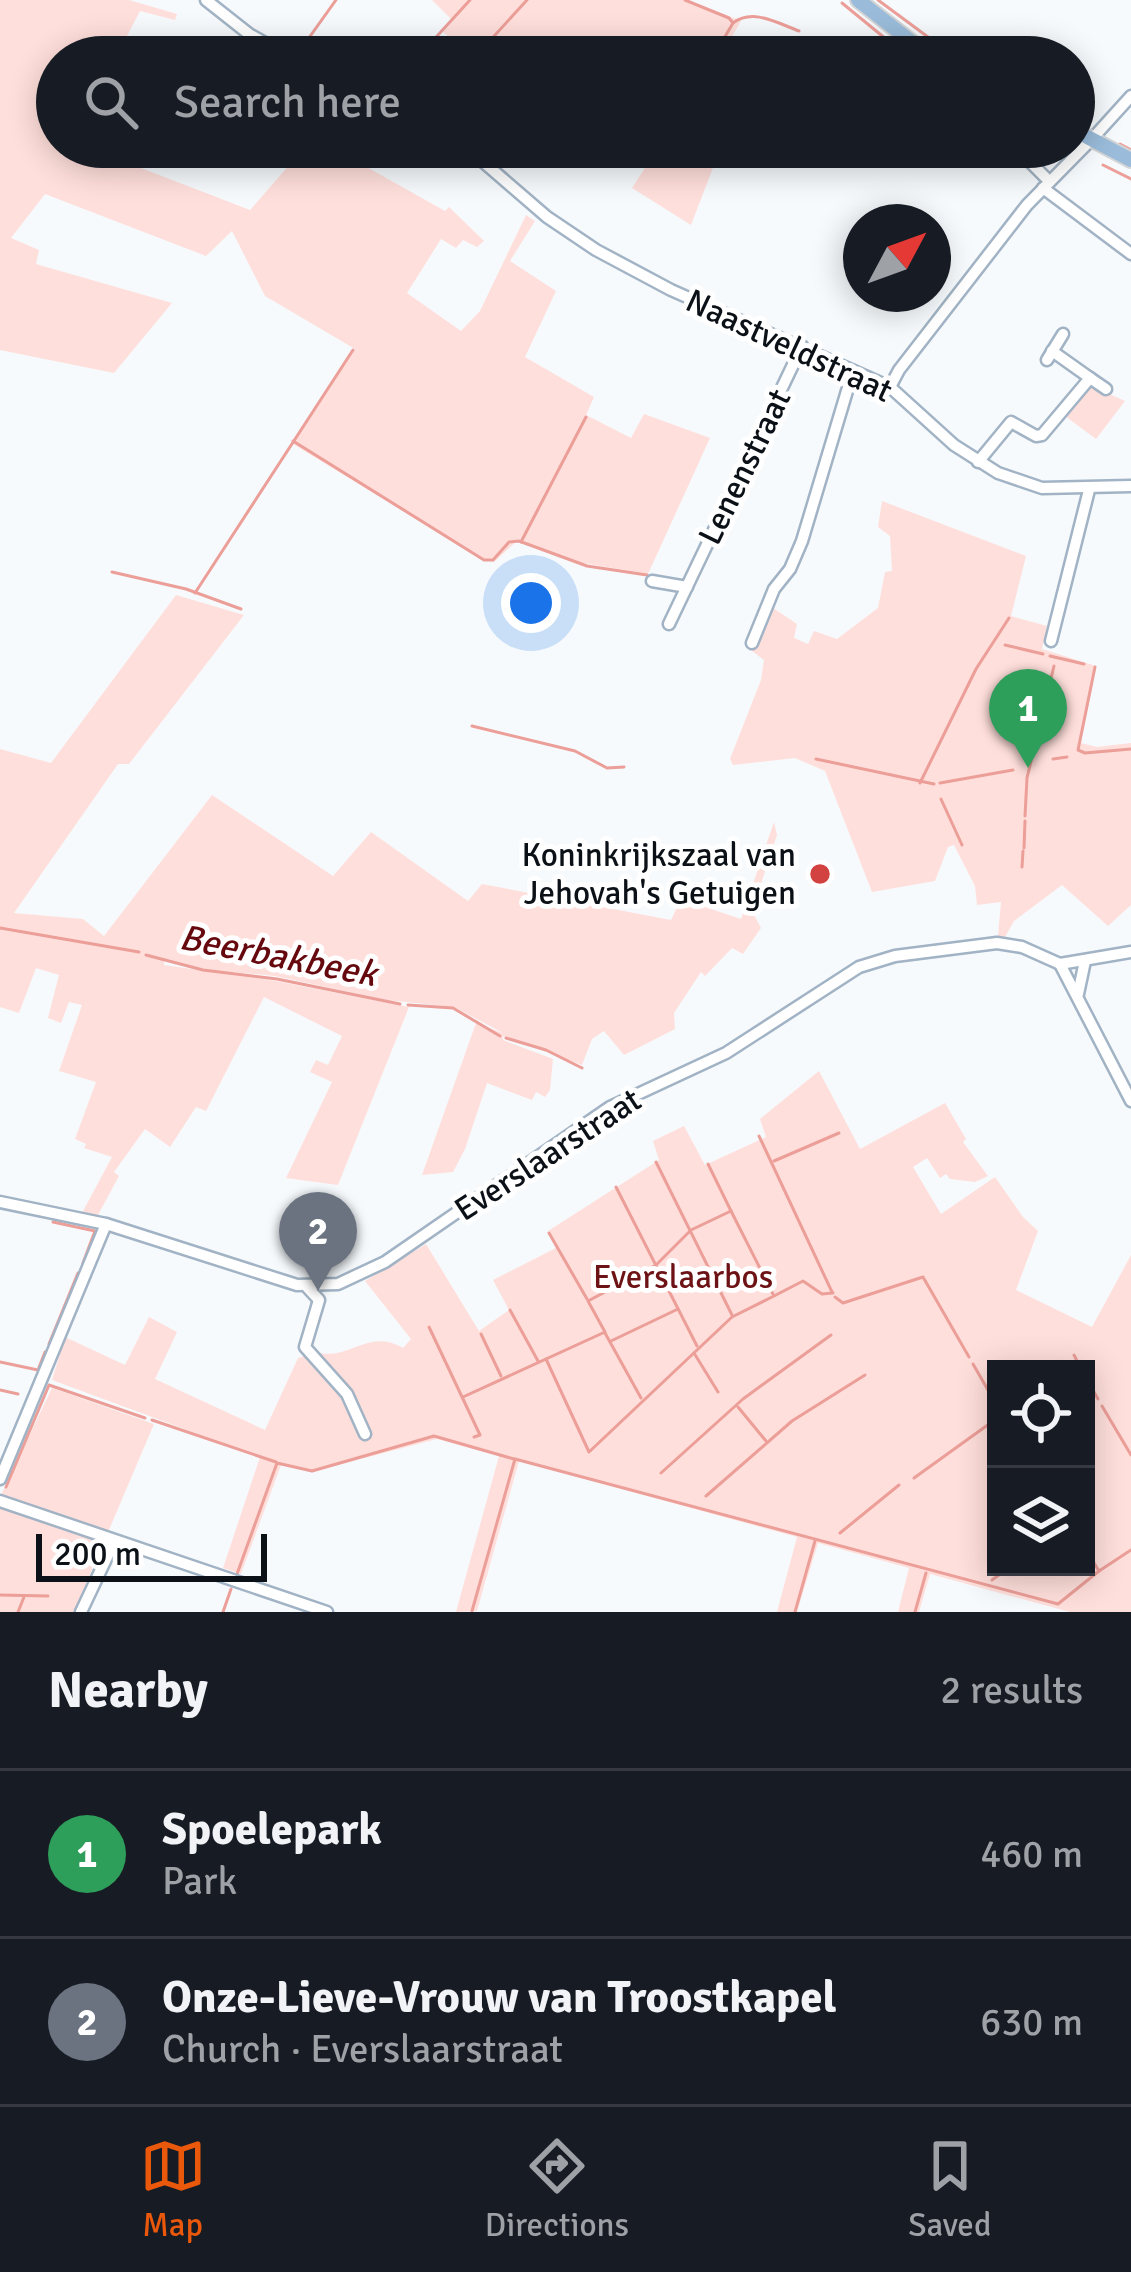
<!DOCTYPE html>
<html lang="en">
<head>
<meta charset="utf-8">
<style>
	body { margin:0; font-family:Signika,sans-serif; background:#242831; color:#f1f3f6 }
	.controls { position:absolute; right:36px; bottom:36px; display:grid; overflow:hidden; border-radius:0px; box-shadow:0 6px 30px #0003 }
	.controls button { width:108px; height:108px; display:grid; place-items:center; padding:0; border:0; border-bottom:3px solid #363941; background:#171b24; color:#f1f3f6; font:60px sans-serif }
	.compass { position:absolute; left:843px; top:204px; width:108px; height:108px; border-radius:50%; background:#171b24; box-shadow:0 6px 30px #0003; rotate:49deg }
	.scale { position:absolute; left:36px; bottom:30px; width:231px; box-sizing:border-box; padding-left:12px; border:6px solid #0b1117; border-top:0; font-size:33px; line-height:42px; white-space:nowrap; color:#0b1117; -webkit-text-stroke:9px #fff; paint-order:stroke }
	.you { position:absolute; left:531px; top:603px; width:42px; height:42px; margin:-30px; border:9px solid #fff; border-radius:50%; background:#1a73e8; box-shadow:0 0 0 18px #1a73e833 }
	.badge { display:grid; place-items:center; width:78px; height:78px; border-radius:50%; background:#ea580c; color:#fff; font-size:39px; font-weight:700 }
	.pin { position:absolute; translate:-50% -99px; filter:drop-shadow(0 3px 6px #0008) }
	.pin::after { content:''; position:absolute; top:63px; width:42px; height:36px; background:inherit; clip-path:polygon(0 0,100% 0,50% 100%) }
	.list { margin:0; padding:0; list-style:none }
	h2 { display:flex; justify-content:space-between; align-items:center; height:156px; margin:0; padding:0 48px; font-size:51px }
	h2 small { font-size:39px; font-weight:400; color:#9ea1a6 }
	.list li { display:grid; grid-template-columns:78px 1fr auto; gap:36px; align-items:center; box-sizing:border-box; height:168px; padding:0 48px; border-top:3px solid #363941 }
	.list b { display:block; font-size:45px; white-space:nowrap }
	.list p { margin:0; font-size:39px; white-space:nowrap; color:#9ea1a6 }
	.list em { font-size:39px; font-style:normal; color:#9ea1a6 }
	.icon { flex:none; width:66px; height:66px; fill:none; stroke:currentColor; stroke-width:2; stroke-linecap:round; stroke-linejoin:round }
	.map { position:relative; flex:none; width:1131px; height:1612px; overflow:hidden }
	.search { position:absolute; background:#171b24; box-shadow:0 6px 30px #0003; left:36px; right:36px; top:36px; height:132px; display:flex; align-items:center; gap:30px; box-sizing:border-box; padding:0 42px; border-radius:66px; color:#9ea1a6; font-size:45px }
	.sheet { height:492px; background:#171b24 }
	nav { display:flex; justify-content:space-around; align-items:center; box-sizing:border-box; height:168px; border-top:3px solid #363941; background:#171b24; font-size:33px; color:#9ea1a6 }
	nav a { display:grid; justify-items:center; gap:6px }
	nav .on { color:#ea580c }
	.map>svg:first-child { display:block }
	.green { fill:#ffdfdb; fill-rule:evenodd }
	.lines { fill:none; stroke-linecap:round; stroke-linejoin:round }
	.stream { stroke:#ec9e98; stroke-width:3 }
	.minor-casing { stroke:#a1b3c4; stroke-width:15 }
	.major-casing { stroke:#d3d4d5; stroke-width:18 }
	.minor { stroke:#fff; stroke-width:10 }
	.major { stroke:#9abcda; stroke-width:14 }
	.poi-dot { fill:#d14241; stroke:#fff; stroke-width:4.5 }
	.labels { text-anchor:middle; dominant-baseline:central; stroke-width:10; stroke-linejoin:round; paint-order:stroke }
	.street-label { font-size:33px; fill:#0b1117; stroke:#fff }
	.poi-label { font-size:33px; fill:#0b1117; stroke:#fff; text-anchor:end }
	.park-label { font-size:33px; fill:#6d1215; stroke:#fff }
	.water-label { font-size:36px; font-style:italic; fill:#66090f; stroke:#fff }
</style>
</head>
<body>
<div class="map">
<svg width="1131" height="1612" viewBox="0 0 1131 1612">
	<rect width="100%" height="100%" fill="#f6fafd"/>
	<g class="green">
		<path d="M0 0H129L177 14 175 20 140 11 116 57H57V147H121L115 158 250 210 305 147H331L445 211 449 207 484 241 477 247 463 240 456 248 441 239 407 293 461 331 480 311 526 215 535 221 510 261 556 291 525 357 594 397 586 415 631 438 644 414 710 438 648 574 571 561 519 539 494 562 483 560 293 444 355 349 265 296 232 231 206 256 45 194 11 238 39 250 36 264 172 303 114 373 0 350Z"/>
		<path d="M432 0H688L741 21 720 57H473L443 32 453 21Z"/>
		<path d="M651 147H721L691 225 632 188 656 151Z"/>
		<path d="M1092 386 1125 401 1096 439 1065 416Z"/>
		<path d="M882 501 1026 556 1011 616 1047 626 1042 649 1096 666 1081 743 1097 747 1131 743V905L1108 926 1062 885 1014 921 1005 937 998 936 1001 902 977 905 975 886 954 845 948 847 935 881 872 892 825 771 795 758 733 765 730 759 761 680 764 660 752 651 770 606 797 624 794 638 808 644 814 631 837 639 878 608 885 572 892 571 890 536 878 527Z"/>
		<path d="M176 595 244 615 129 764H118L14 913 83 919 104 936 212 795 333 876 371 832 468 901 482 884 671 920 681 899 741 919 774 822 777 835 752 911 761 928 743 954 732 948 705 976 701 972 674 1013 675 1029 624 1055 604 1031 592 1039 582 1065 503 1036V1040L553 1059 550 1090 545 1097 536 1092 532 1100 487 1083 465 1149 453 1172 422 1175 476 1023 503 1033 454 1007 386 1000 275 976 208 970 164 959V965L276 981 409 1007 338 1185 286 1178 332 1082 310 1072 316 1060 328 1065 342 1036 264 997 206 1111 196 1107 170 1147 145 1129 114 1172 119 1176 98 1215 82 1213 112 1157 84 1148 86 1144 75 1139 96 1082 59 1071 82 1005 69 1002 61 1023 48 1018 59 975 36 968 19 1013 0 1007V749L51 763Z"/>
		<path d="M819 1071 860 1149 945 1103 966 1139 963 1142 988 1176 975 1182 950 1179 946 1174 940 1178 927 1158 913 1167 941 1214 995 1177 1023 1217 1038 1231 1016 1290 1092 1327 1131 1255V1612H1070L930 1574 919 1612H898L909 1568 818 1543 797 1612H777L797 1537 519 1461 477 1611 456 1612 499 1456 437 1439 315 1471 281 1465 241 1574 223 1568 260 1457 52 1380 65 1337 125 1365 149 1317 177 1332 155 1379 265 1430 298 1358 305 1356 301 1340 315 1300 324 1303 311 1345 315 1352C349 1362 368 1327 403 1348L411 1339 365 1281 426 1244 479 1331 509 1310 493 1280 556 1248 548 1231 659 1160 653 1141 684 1126 705 1165 766 1137 760 1119ZM996 1369H1086V1567H996Z"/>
		<path d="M52 1388 154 1424 74 1612H0V1497Z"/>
	</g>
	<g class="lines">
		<g class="stream">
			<path d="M685 0 729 18 733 23 713 57"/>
			<path d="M878 0 955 57"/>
			<path d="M842 3 908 57"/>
			<path d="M733 23C753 8 777 23 799 31"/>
			<path d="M428 46 470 0"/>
			<path d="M301 49 336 0"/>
			<path d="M475 57 527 0"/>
			<path d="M1120 144 1131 150"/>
			<path d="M606 163 621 147"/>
			<path d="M1103 165 1131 179"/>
			<path d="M293 441 484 560H493L509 542 519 541 587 566 647 575"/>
			<path d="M521 542 586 417"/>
			<path d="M112 572 186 589 241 609"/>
			<path d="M195 593 353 350"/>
			<path d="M1005 645 1043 654"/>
			<path d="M1050 656 1084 664"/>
			<path d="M1095 667 1078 750 1085 753 1131 749"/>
			<path d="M1040 724 1054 666"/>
			<path d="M472 726 575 751 607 768 624 767"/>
			<path d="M816 759 934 784"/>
			<path d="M1053 759 1067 757"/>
			<path d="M920 783 976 669 1009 618"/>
			<path d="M940 783 1013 770"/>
			<path d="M941 799 962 845"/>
			<path d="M1025 816 1027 778 1038 732"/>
			<path d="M1024 848 1025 821"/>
			<path d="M1022 867 1023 851"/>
			<path d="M0 928 139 952"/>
			<path d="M146 955 203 970 277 979 400 1004"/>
			<path d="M408 1005 453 1008 500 1036"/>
			<path d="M506 1038 546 1050 582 1068"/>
			<path d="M759 1136 832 1292"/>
			<path d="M774 1161 839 1133"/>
			<path d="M656 1162 732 1315"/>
			<path d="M708 1164 731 1211"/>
			<path d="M616 1187 697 1346"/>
			<path d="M53 1222 95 1231 83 1263"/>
			<path d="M549 1233 587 1299"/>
			<path d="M835 1297 843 1303 923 1277 969 1357"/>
			<path d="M510 1310 538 1361"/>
			<path d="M429 1327 480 1435 474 1437"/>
			<path d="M605 1333 641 1398"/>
			<path d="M481 1334 501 1376"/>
			<path d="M611 1341 678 1309"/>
			<path d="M49 1344 78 1273"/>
			<path d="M694 1353 718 1392"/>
			<path d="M1074 1355 1081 1369"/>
			<path d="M546 1359 589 1452 732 1317 772 1297"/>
			<path d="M0 1362 38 1370 45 1352"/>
			<path d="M973 1364 996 1404"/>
			<path d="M1086 1378 1098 1399"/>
			<path d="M0 1390 18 1394"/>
			<path d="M463 1397 605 1332 588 1301 656 1265 691 1230 731 1211 774 1296 803 1281 822 1294 833 1293"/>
			<path d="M1102 1406 1131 1455"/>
			<path d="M738 1407 766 1441"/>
			<path d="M152 1420 276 1462"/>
			<path d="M661 1473 743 1399 831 1335"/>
			<path d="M914 1478 996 1419"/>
			<path d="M6 1487 49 1385 145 1418"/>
			<path d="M706 1496 792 1421 865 1375"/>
			<path d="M840 1533 899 1485"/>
			<path d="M1086 1550 1099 1571 1131 1550"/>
			<path d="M237 1574 277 1463 312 1471 434 1436 514 1459"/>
			<path d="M992 1580 1010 1567"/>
			<path d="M0 1595 48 1596"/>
			<path d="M472 1611 515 1459 1058 1604 1099 1571"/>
			<path d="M18 1612 24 1597"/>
			<path d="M223 1612 231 1589"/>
			<path d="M795 1612 815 1541"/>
			<path d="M915 1612 926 1573"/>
		</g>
		<defs>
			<g id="minor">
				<path d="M206 0 249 34 290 57"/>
				<path d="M1092 139 1131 96"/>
				<path d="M466 147 547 217 596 250 671 290 890 387 954 445 998 473 1042 488 1131 486"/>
				<path d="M1015 147 1049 181"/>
				<path d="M1043 188 1131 254"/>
				<path d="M1047 360 1063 334"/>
				<path d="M1090 378 1106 389"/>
				<path d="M890 387 899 370 1027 205 1086 145"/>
				<path d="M978 462 1011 422 1036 436 1042 435 1090 378 1052 351"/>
				<path d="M652 581 687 587"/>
				<path d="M669 624 802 346"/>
				<path d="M1051 641 1089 490"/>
				<path d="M752 643 774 589 790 569 802 541 853 371"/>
				<path d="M1060 964 1131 1101"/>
				<path d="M1078 994 1085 961"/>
				<path d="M0 1202 106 1224 297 1285 338 1284 385 1262 610 1107 726 1053 859 967 895 956 997 943 1022 947 1060 964 1131 952"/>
				<path d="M307 1287 319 1300 305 1347 347 1394 365 1434"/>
				<path d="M0 1479 106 1224"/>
				<path d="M0 1501 327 1612"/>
				<path d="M81 1612 114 1542"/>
			</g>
			<g id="major">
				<path d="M858 0 931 57"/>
				<path d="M1074 130 1131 160"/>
			</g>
		</defs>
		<use href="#minor" class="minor-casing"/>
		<use href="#major" class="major-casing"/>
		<use href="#minor" class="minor"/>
		<use href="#major" class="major"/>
	</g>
	<circle class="poi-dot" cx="820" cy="874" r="12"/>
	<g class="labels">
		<g class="street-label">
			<text transform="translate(789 346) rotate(25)">Naastveldstraat</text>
			<text transform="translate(745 467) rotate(-64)">Lenenstraat</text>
			<text transform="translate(548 1155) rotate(-33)">Everslaarstraat</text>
		</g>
		<g class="poi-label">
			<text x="796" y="855">Koninkrijkszaal van<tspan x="796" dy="38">Jehovah's Getuigen</tspan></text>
		</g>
		<g class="park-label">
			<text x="683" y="1277">Everslaarbos</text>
		</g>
		<g class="water-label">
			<text transform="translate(278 956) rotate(11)">Beerbakbeek</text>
		</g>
	</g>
</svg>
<div class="controls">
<button><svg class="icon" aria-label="locate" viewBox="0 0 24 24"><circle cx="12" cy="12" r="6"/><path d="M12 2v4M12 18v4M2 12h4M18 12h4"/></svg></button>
<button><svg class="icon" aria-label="layers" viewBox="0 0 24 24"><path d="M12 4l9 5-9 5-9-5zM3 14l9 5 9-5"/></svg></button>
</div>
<svg class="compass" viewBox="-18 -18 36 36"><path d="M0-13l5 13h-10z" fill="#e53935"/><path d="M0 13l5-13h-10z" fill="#9ea1a6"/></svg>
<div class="scale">200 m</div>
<div class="you"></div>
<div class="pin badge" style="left:1028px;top:768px;background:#2e9e5b">1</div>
<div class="pin badge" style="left:318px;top:1291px;background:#6b7280">2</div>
<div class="search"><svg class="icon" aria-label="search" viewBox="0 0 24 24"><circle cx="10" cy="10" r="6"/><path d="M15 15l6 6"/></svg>Search here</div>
</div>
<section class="sheet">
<h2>Nearby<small>2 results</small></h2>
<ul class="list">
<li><span class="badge" style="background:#2e9e5b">1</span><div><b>Spoelepark</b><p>Park</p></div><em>460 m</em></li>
<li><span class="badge" style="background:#6b7280">2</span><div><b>Onze-Lieve-Vrouw van Troostkapel</b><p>Church · Everslaarstraat</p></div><em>630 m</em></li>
</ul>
</section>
<nav>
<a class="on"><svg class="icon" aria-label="map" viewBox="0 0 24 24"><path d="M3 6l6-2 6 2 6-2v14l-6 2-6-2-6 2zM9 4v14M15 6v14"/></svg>Map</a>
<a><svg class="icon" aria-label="directions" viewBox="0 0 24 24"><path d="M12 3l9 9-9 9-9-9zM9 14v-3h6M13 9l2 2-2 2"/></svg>Directions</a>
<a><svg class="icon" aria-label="saved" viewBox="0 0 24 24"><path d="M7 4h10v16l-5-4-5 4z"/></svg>Saved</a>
</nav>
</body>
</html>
